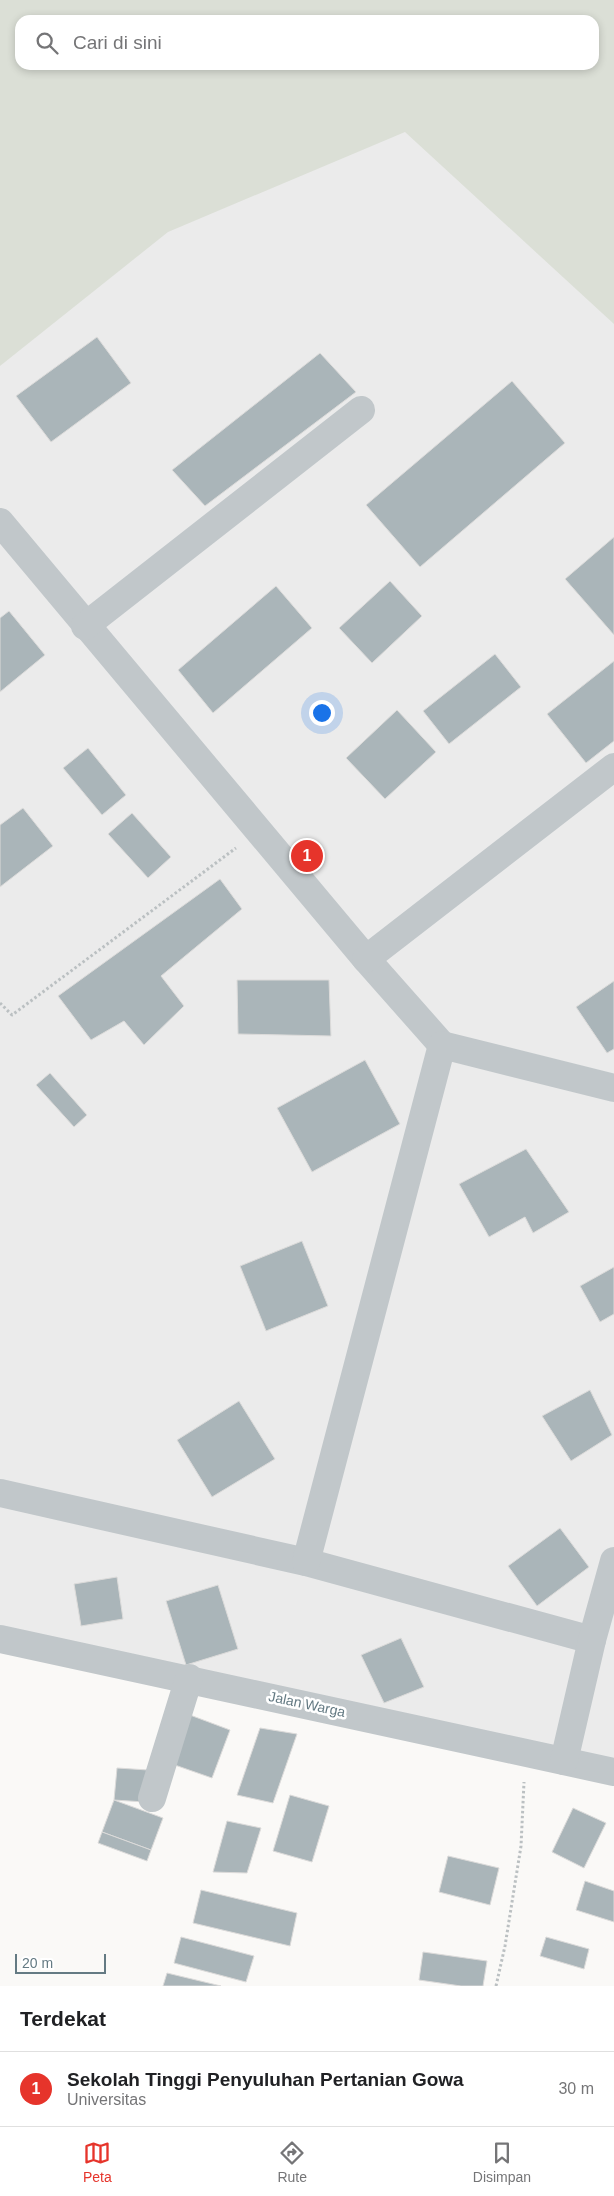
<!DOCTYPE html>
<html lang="id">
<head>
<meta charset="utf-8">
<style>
	body { margin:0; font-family:Helvetica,sans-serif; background:#f2f2f2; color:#202124 }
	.scale { position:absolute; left:15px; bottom:12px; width:91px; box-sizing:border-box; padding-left:5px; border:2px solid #647a83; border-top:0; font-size:14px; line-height:18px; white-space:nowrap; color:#647a83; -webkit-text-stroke:4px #fff; paint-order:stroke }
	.you { position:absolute; left:321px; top:712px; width:18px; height:18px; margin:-12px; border:4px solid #fff; border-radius:50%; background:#1a73e8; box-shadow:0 0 0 8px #1a73e833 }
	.badge { display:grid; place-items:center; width:32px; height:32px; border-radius:50%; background:#e6342b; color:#fff; font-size:16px; font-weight:700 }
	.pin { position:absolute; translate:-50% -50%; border:2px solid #fff; box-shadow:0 1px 5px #0006 }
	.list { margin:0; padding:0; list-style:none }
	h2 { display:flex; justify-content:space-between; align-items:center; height:65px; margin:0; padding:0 20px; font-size:21px }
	h2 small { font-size:16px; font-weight:400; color:#757577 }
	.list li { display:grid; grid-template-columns:32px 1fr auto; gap:15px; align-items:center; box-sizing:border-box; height:75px; padding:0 20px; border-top:1px solid #e0e0e0 }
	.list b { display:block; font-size:19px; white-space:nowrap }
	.list p { margin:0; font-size:16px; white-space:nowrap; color:#757577 }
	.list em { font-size:16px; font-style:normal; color:#757577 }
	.icon { flex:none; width:28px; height:28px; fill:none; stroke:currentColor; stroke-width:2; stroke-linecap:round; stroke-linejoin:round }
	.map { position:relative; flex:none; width:614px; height:1986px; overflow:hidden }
	.search { position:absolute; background:#fff; box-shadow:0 2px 8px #0003; left:15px; right:15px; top:15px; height:55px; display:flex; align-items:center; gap:12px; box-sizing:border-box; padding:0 18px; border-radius:15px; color:#757577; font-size:19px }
	.sheet { height:140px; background:#fff }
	nav { display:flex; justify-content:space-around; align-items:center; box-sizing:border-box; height:70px; border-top:1px solid #e0e0e0; background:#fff; font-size:14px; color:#757577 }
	nav a { display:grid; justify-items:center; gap:2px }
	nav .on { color:#e6342b }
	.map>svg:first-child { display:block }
	.built { fill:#ebebeb; fill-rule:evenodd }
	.green { fill:#dbdfd6; fill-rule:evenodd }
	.building { fill:#aab5b9; stroke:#dcdbda }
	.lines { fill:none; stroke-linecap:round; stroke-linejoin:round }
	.path { stroke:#bbc0c2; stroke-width:3; stroke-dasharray:2.5 2.5; stroke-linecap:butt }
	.minor { stroke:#c1c7ca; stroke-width:28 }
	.labels { text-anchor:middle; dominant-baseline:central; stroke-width:5; stroke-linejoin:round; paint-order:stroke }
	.street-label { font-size:14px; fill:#647a83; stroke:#fff }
</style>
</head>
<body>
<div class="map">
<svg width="614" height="1986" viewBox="0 0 614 1986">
	<rect width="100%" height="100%" fill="#faf9f7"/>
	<path class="built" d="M0 0H614V1777L0 1647ZM20 20H594V65H20Z"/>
	<path class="green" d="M0 0H614V324L405 132 168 232 0 366ZM20 20H594V65H20Z"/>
	<g class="building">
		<path d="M97 337 131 383 51 442 16 396Z"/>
		<path d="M320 353 356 392 205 506 172 470Z"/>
		<path d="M512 381 565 443 420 567 366 505Z"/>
		<path d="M614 537V635L565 579Z"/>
		<path d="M390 581 422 616 372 663 339 628Z"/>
		<path d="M276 586 312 628 213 713 178 670Z"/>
		<path d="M9 611 45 655 0 692V618Z"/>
		<path d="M495 654 521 687 449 744 423 711Z"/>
		<path d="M614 661V741L586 763 547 714Z"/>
		<path d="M397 710 436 752 385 799 346 758Z"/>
		<path d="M88 748 126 795 102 815 63 768Z"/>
		<path d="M23 808 53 846 0 887V825Z"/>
		<path d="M132 813 171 857 148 878 108 834Z"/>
		<path d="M220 879 242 909 161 976 184 1006 144 1045 124 1021 91 1040 58 996Z"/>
		<path d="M237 980H329L331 1036 238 1034Z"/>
		<path d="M614 981V1049L607 1053 576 1007Z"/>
		<path d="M365 1060 400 1124 312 1172 277 1108Z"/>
		<path d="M50 1073 87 1115 74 1127 36 1085Z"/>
		<path d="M526 1149 569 1212 533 1233 525 1217 489 1237 459 1184Z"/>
		<path d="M302 1241 328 1306 266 1331 240 1266Z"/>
		<path d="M614 1267V1314L600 1322 580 1286Z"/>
		<path d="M590 1390 612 1435 571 1461 542 1416Z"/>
		<path d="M239 1401 275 1459 212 1497 177 1440Z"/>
		<path d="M560 1528 589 1567 537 1606 508 1566Z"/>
		<path d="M117 1577 123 1619 81 1626 74 1584Z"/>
		<path d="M218 1585 238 1649 186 1665 166 1601Z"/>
		<path d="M401 1638 424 1687 384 1703 361 1655Z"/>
		<path d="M190 1715 230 1730 212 1778 172 1764Z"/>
		<path d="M260 1728 297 1734 273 1803 237 1795Z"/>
		<path d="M117 1768 148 1770 145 1802 114 1800Z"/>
		<path d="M290 1795 329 1806 312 1862 273 1851Z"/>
		<path d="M114 1800 163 1818 151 1850 102 1832Z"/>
		<path d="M573 1808 606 1823 584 1868 552 1852Z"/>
		<path d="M227 1821 261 1828 247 1873 213 1872Z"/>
		<path d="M102 1832 151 1850 147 1861 98 1843Z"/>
		<path d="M448 1856 499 1868 490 1905 439 1892Z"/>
		<path d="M585 1881 614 1891V1922L576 1910Z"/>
		<path d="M201 1890 297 1913 290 1946 193 1923Z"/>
		<path d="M181 1937 254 1956 246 1982 174 1963Z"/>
		<path d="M546 1937 589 1949 584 1969 540 1956Z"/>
		<path d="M423 1952 487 1961 483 1986H461L419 1980Z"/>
		<path d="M167 1973 221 1986H163Z"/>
	</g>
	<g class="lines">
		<g class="path">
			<path d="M0 1003 12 1015 236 848"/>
			<path d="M496 1986 505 1946 521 1846 524 1782"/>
		</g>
		<g class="minor">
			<path d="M0 522 366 959 442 1045"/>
			<path d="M85 626 361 410"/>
			<path d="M366 959 614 767"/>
			<path d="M0 1493 306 1562 592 1640"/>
			<path d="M306 1562 442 1045 614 1088"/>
			<path d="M0 1639 614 1772"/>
			<path d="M564 1761 592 1640 614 1561"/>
			<path d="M152 1798 189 1678"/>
		</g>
	</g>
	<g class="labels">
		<g class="street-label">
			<text transform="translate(307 1704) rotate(12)">Jalan Warga</text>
		</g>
	</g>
</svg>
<div class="scale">20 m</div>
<div class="you"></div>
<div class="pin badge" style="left:307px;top:856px">1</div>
<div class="search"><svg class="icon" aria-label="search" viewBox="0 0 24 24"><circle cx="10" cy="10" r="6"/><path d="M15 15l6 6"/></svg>Cari di sini</div>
</div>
<section class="sheet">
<h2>Terdekat<small></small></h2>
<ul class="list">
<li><span class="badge">1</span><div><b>Sekolah Tinggi Penyuluhan Pertanian Gowa</b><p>Universitas</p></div><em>30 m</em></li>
</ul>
</section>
<nav>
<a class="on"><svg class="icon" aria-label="map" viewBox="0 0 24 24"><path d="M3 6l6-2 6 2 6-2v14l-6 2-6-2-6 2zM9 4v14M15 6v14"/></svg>Peta</a>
<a><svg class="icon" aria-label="directions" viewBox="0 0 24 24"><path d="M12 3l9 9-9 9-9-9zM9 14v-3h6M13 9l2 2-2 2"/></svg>Rute</a>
<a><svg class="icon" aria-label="saved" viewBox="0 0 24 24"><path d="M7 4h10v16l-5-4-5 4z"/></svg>Disimpan</a>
</nav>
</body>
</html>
